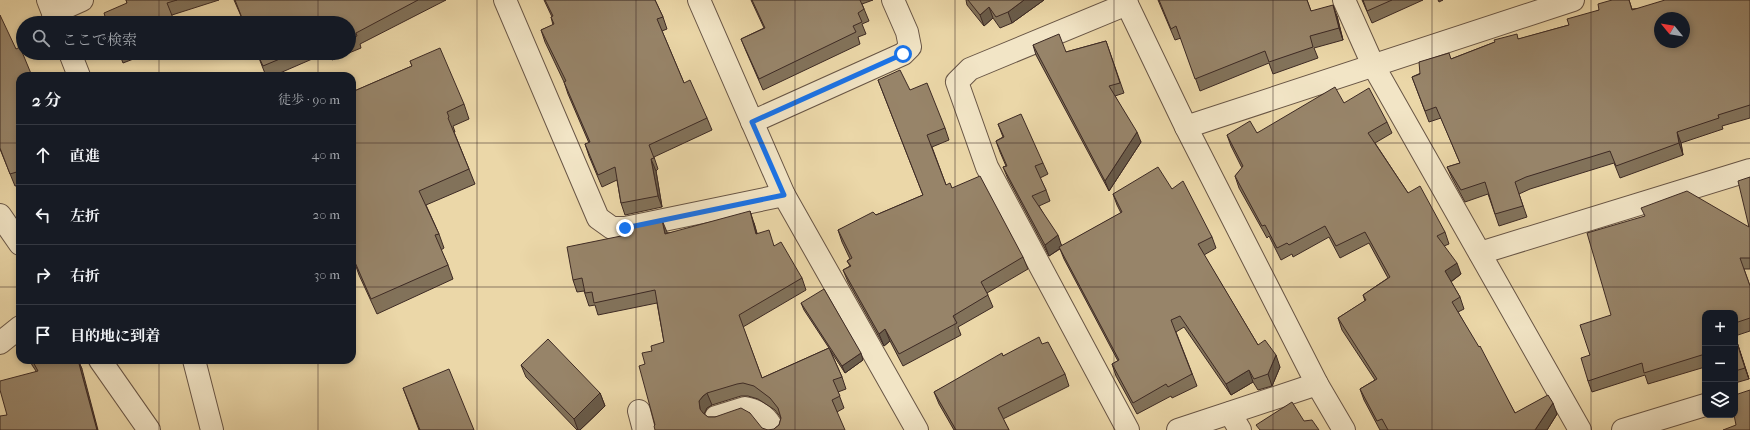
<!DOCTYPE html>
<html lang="ja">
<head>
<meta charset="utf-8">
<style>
	body { margin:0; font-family:"IM FELL French Canon","Noto Serif JP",serif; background:#20242c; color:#f1f3f6 }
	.controls { position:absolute; right:12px; bottom:12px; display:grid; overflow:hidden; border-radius:8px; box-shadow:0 2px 6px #0003 }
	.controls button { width:36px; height:36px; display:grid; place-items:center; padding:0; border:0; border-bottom:1px solid #363941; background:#171b24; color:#f1f3f6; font:20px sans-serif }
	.compass { position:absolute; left:1654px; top:12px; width:36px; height:36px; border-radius:50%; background:#171b24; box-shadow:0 2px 6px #0003; rotate:300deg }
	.stop { position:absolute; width:12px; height:12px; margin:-9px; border:3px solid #1a73e8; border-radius:50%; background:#fff }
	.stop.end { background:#1a73e8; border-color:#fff; box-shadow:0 1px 4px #0008 }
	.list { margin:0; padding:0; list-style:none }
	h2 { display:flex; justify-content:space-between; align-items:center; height:52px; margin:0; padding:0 16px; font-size:17px }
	h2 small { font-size:13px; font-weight:400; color:#9ea1a6 }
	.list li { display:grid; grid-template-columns:26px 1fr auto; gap:12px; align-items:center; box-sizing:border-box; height:60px; padding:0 16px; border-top:1px solid #363941 }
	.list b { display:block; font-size:15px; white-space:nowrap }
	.list em { font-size:13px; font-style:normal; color:#9ea1a6 }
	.icon { flex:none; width:22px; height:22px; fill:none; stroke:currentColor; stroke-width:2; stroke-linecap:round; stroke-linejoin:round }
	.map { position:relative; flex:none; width:1750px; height:430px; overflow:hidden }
	.search { position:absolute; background:#171b24; box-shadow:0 2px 6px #0003; left:16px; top:16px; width:340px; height:44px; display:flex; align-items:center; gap:10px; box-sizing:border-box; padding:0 14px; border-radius:22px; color:#9ea1a6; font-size:15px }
	.panel { position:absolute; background:#171b24; box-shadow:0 2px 6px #0003; left:16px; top:72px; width:340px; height:292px; border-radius:12px }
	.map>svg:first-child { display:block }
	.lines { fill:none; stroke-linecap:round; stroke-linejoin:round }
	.minor-casing { stroke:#685545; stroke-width:24 }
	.tertiary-casing { stroke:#685545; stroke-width:24 }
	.minor { stroke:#f2e5c6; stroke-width:22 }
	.tertiary { stroke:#f2e5c6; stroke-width:22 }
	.wall { fill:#82725a; stroke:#3d2a24 }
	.shaded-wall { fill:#6a5c4a; stroke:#3d2a24 }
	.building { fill:#978469; stroke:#3d2a24; fill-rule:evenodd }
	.route { stroke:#1a73e8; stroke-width:5 }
	.grid { fill:none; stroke:#3d2a24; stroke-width:1; stroke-opacity:0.55 }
</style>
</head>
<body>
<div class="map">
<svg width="1750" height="430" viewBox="0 0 1750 430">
	<rect width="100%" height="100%" fill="#ebd7a8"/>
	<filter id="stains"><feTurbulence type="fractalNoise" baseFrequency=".005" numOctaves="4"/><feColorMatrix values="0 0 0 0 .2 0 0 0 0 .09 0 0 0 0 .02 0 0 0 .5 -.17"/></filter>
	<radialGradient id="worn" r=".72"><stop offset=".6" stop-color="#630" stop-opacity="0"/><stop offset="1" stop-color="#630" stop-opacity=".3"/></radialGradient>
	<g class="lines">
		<defs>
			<g id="minor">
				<path d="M505 0 598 218 612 228H625L784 195"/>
				<path d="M699 0 784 195 917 430"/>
				<path d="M1125 0 1186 127 1317 384 1344 430"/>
				<path d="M1344 0 1373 65 1580 430"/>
				<path d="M1127 4 970 69 957 82 987 167 1128 430"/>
				<path d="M53 13 82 0"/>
				<path d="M752 122 903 54 910 47 907 32 893 0"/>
				<path d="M1186 127 1573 0"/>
				<path d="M0 215 20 244"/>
				<path d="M1480 253 1750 170"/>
				<path d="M0 343 20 327"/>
				<path d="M100 360 149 430"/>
				<path d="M639 411 644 430"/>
				<path d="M1230 413 1240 430"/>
				<path d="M716 417 745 408C758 410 768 418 773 430"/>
				<path d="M1178 430 1317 384"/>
				<path d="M1623 430 1705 405"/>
			</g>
			<g id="tertiary">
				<path d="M48 0 57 23"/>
				<path d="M70 53 79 76"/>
				<path d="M194 360 212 430"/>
			</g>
		</defs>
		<use href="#minor" class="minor-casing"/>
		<use href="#tertiary" class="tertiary-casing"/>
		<use href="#minor" class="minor"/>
		<use href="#tertiary" class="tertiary"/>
	</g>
	<g class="wall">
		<path d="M126 0H219L172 15 127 3Z"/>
		<path d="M234 0H446L360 44 361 48 332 60 329 53H349V23H244Z"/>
		<path d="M544 0H655L663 17 667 29 662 31 684 83 707 118 712 130 654 157 658 169 656 171 662 207 625 215 621 203 617 180 602 187 589 156 585 144 589 143 568 94 564 82 545 42 541 30 553 25 551 17H552Z"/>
		<path d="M751 0H873L862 4 869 21 862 24 866 34 858 37 860 44 763 90 746 51 741 39 764 28Z"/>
		<path d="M966 0H1044L1012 23 1000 28 993 18 984 26 967 5Z"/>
		<path d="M1158 0H1307L1311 11 1337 16 1343 40 1314 48 1318 58 1273 74 1269 63 1200 91 1181 38 1175 40Z"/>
		<path d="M1362 0H1423L1372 23Z"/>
		<path d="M1438 0H1443L1439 2Z"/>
		<path d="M1612 0H1629L1632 9 1750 0V118L1722 126 1723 129 1681 143 1683 155 1620 178 1614 163 1530 189 1519 194 1527 217 1499 226 1488 194 1465 202 1452 178 1447 167 1460 163 1441 118 1429 122 1412 77 1451 59 1495 42 1519 39 1569 25 1599 10Z"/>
		<path d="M1106 41 1124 93 1115 96 1141 142 1109 191 1036 55 1033 45 1066 52Z"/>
		<path d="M119 53H149L123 63Z"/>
		<path d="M257 53H326L273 76H266Z"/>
		<path d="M410 61 464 104 469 119 453 126 455 132H454L469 169 475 184 426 205 439 234 444 248 441 250 448 265 453 279 377 314 359 275 352 255V92L412 66Z"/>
		<path d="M20 76V185L15 186 0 149Z"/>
		<path d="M878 80 910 90 945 128 949 140 932 147 946 185 952 188 1023 257 1028 269 987 293 993 307 958 327 961 335 903 366 890 341 884 346 848 282 843 270 850 266 847 261 850 259 842 242 838 230 876 215 923 195Z"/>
		<path d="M1344 103 1387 122 1392 133 1375 143 1408 193 1445 232 1449 244 1444 246 1461 274 1451 282 1460 297 1464 309 1458 312 1515 413 1557 414 1547 430H1380L1364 400 1360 389 1375 380 1342 330 1338 318 1365 301 1363 295 1388 278 1369 243 1340 258 1329 237 1293 257 1292 254 1281 260 1269 236 1267 238 1239 188 1235 176 1242 168 1231 146 1227 135 1257 133Z"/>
		<path d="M998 124 1043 163 1048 174 1040 178 1046 190 1050 201 1039 206 1062 246 1121 213 1117 205 1113 194 1172 189 1212 237 1216 248 1204 255 1258 345 1280 367 1272 386 1258 390 1253 382 1231 395 1184 327 1176 332 1197 386 1172 398 1171 396 1137 414 1116 376 1112 364 1118 361 1064 259 1060 249 1049 256 1008 179 1003 167 1006 166 1000 152 996 141 1003 137Z"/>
		<path d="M1750 177V269H1744L1750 286V331L1735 336 1749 379 1735 383V313H1705V367L1648 384 1645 375 1592 392 1588 381 1590 355 1611 315 1749 227Z"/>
		<path d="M754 223 757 233 775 246 802 278 806 290 743 327 762 378 829 348 804 310 801 303 863 360 845 373 830 350 842 377 846 389 838 392 844 408 837 412 774 429 779 425 781 418 775 410 758 399 748 396H741L712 405 707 408 704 414 708 417H715L750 413 655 425 645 364 652 351 664 342 657 303 598 315 595 305 589 306 584 291 577 292 573 280 667 233Z"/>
		<path d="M1042 344 1065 374 1069 386 1003 419 1009 430H954L939 404 934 392 1003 356Z"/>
		<path d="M30 360H78L82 369 7 415 36 371 32 365Z"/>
		<path d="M521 365 600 393 605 406 580 430H577L526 377Z"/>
		<path d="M403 388 474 430H419Z"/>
	</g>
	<g class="shaded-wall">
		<path d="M1024 0H1044L1012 23 1008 12Z"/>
		<path d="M1333 5 1337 16 1343 40 1339 28Z"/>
		<path d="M989 7 993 18 984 26 980 15Z"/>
		<path d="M1137 132 1141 142 1109 191 1105 181Z"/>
		<path d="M1677 132 1681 143 1683 155 1679 143Z"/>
		<path d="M651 159 656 171 662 207 658 196Z"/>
		<path d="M750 211 754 223 760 246 756 234Z"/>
		<path d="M662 220 667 232 670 246 665 234Z"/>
		<path d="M1058 235 1062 247 1049 256 1045 245Z"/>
		<path d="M1457 263 1461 274 1449 283 1445 271Z"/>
		<path d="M885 329 890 341 884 346 879 334Z"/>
		<path d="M1735 336 1749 379 1745 368Z"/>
		<path d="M861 353 863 360 845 373 842 366Z"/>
		<path d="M1276 355 1280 367 1272 386 1268 374Z"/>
		<path d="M78 360 82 369 98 430H97Z"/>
		<path d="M1249 370 1253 382 1231 395 1226 384Z"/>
		<path d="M600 393 605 406 580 430H578L574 419Z"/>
		<path d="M707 393 712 405 707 408 704 414V421L700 409 699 401 703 396Z"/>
		<path d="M1553 403 1557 414 1547 430H1535Z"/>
	</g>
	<g class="building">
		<path d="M126 0H177L167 3 175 23H107L104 13 127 3Z"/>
		<path d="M235 0H418L356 33 357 36 349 40V23H244Z"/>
		<path d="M545 0H655L663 17 657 19 684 83 690 80 707 118 649 145 654 158 651 159 658 196 621 203 615 167 598 175 585 144 590 142 564 82 566 81 541 30 554 24 551 17 553 16Z"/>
		<path d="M752 0H860L864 9 858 13 862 22 853 26 856 32 759 79 741 39 765 28Z"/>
		<path d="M968 0H1024L1008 12 996 17 989 7 980 15Z"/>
		<path d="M1159 0H1307L1311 11 1333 5 1339 28 1310 36 1313 47 1269 62 1265 51 1195 79 1176 26 1171 29Z"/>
		<path d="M1363 0H1392L1367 11Z"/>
		<path d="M1612 0H1629L1632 10 1665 0H1750V105L1718 115 1719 118 1677 132 1679 143 1616 166 1610 151 1526 177 1515 182 1523 206 1495 214 1485 182 1461 190 1447 167 1460 163 1436 107 1425 111 1412 77 1420 74 1419 62 1449 53 1451 59 1495 42 1494 40 1517 34 1518 39 1569 25 1567 19 1599 10 1598 4ZM1660 18H1684V42H1660Z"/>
		<path d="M0 15 16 49 20 47 32 76H20V171L10 174 0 148Z"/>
		<path d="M1059 34 1066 52 1106 41 1120 83 1109 86 1137 132 1105 181 1033 45Z"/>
		<path d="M440 48 464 104 447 112 449 117 448 118 469 169 419 191 439 234 435 235 448 265 371 299 354 260 355 259 352 252V92L412 66 410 61Z"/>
		<path d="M257 53H294L263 66Z"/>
		<path d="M900 70 910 90 927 83 945 128 927 135 946 185 950 183 952 188 980 176 1023 257 981 282 988 295 953 316 957 323 899 354 885 329 879 334 843 270 851 266 847 261 852 258 838 230 873 212 876 215 923 195 878 80Z"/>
		<path d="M1335 87 1344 103 1369 88 1387 122 1368 133 1408 193 1420 186 1445 232 1437 236 1457 263 1445 271 1460 297 1452 302 1479 347 1480 346 1515 413 1548 395 1553 403 1535 430H1388L1382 419 1377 421 1360 389 1377 379 1338 318 1366 300 1363 295 1390 277 1365 232 1336 246 1325 226 1289 245 1287 243 1277 248 1265 225 1262 226 1235 176 1243 166 1227 135 1250 121 1257 133Z"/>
		<path d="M1021 114 1043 163 1035 166 1046 190 1032 196 1058 235 1045 245 1003 167 1007 166 996 141 1004 137 998 124Z"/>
		<path d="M1158 167 1172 189 1183 181 1212 237 1198 244 1258 345 1265 340 1276 355 1268 374 1254 379 1249 370 1226 384 1180 316 1171 320 1192 374 1168 387 1166 384 1133 403 1112 364 1119 360 1059 247 1122 212 1113 194Z"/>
		<path d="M1750 177V258H1740L1750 286V318L1735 323V313H1705V354L1644 373 1642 363 1588 381 1581 358 1590 355 1580 325 1611 315 1587 233 1645 216 1641 208 1687 191 1749 227 1738 181Z"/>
		<path d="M750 211 756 234 769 230 774 246 781 242 802 278 739 315 762 378 829 348 842 377 833 380 840 396 832 400 845 430H768L774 429 779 425 781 418 778 408 770 398 754 386 743 383 737 384 707 393 703 396 699 401 700 409 703 413 708 417H715L741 408 750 413 762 428 768 430H655L654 426 655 425 639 366 645 364 642 353 652 351 651 346 664 342 655 290 594 303 592 292 585 293 582 278 573 280 567 247 626 235 625 227 662 220 665 234Z"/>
		<path d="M824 289 861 353 842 366 801 303Z"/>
		<path d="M1039 337 1042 344 1048 342 1065 374 998 408 1009 430H956L934 392 1002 353 1003 356Z"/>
		<path d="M1735 337 1745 368 1735 371Z"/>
		<path d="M548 339 600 393 574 419 521 365Z"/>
		<path d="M32 360H78L97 430H0V416L7 415 0 390V381L38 371Z"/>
		<path d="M449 369 474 430H420L403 388Z"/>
		<path d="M1750 390V430H1723L1736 425 1734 415H1735V395Z"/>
		<path d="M1292 402 1304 421 1312 420 1319 430H1260L1256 425Z"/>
	</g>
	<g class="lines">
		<path class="route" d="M625 228 784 195 752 122 903 54"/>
	</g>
	<path class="grid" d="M159 0V23M318 0V23M477 0V430M636 0V430M795 0V430M955 0V430M1114 0V430M1273 0V430M1432 0V430M1591 0V430M159 53V76M318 53V76M0 143H20M352 143H1750M0 287H20M352 287H1750M159 360V430M318 360V430"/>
	<rect width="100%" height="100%" filter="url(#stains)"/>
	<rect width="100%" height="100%" fill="url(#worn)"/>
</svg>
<div class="controls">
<button>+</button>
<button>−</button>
<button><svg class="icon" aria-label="layers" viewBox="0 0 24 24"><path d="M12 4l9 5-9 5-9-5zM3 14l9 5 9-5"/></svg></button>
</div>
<svg class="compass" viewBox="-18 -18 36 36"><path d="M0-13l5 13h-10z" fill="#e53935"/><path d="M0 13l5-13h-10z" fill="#9ea1a6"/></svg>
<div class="stop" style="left:903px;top:54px"></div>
<div class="stop end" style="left:625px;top:228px"></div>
<div class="search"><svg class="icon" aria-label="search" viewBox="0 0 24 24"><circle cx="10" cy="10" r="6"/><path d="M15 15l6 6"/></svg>ここで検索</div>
<section class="panel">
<h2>2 分<small>徒歩 · 90 m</small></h2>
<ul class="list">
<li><svg class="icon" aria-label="ahead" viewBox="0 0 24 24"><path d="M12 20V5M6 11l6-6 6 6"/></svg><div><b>直進</b></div><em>40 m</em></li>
<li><svg class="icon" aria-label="left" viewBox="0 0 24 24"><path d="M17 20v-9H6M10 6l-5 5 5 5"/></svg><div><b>左折</b></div><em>20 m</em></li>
<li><svg class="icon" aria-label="right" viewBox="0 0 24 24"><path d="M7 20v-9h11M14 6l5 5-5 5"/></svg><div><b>右折</b></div><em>30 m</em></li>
<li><svg class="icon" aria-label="arrive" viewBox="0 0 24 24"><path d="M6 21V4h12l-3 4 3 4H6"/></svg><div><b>目的地に到着</b></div></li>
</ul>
</section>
</div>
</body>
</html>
